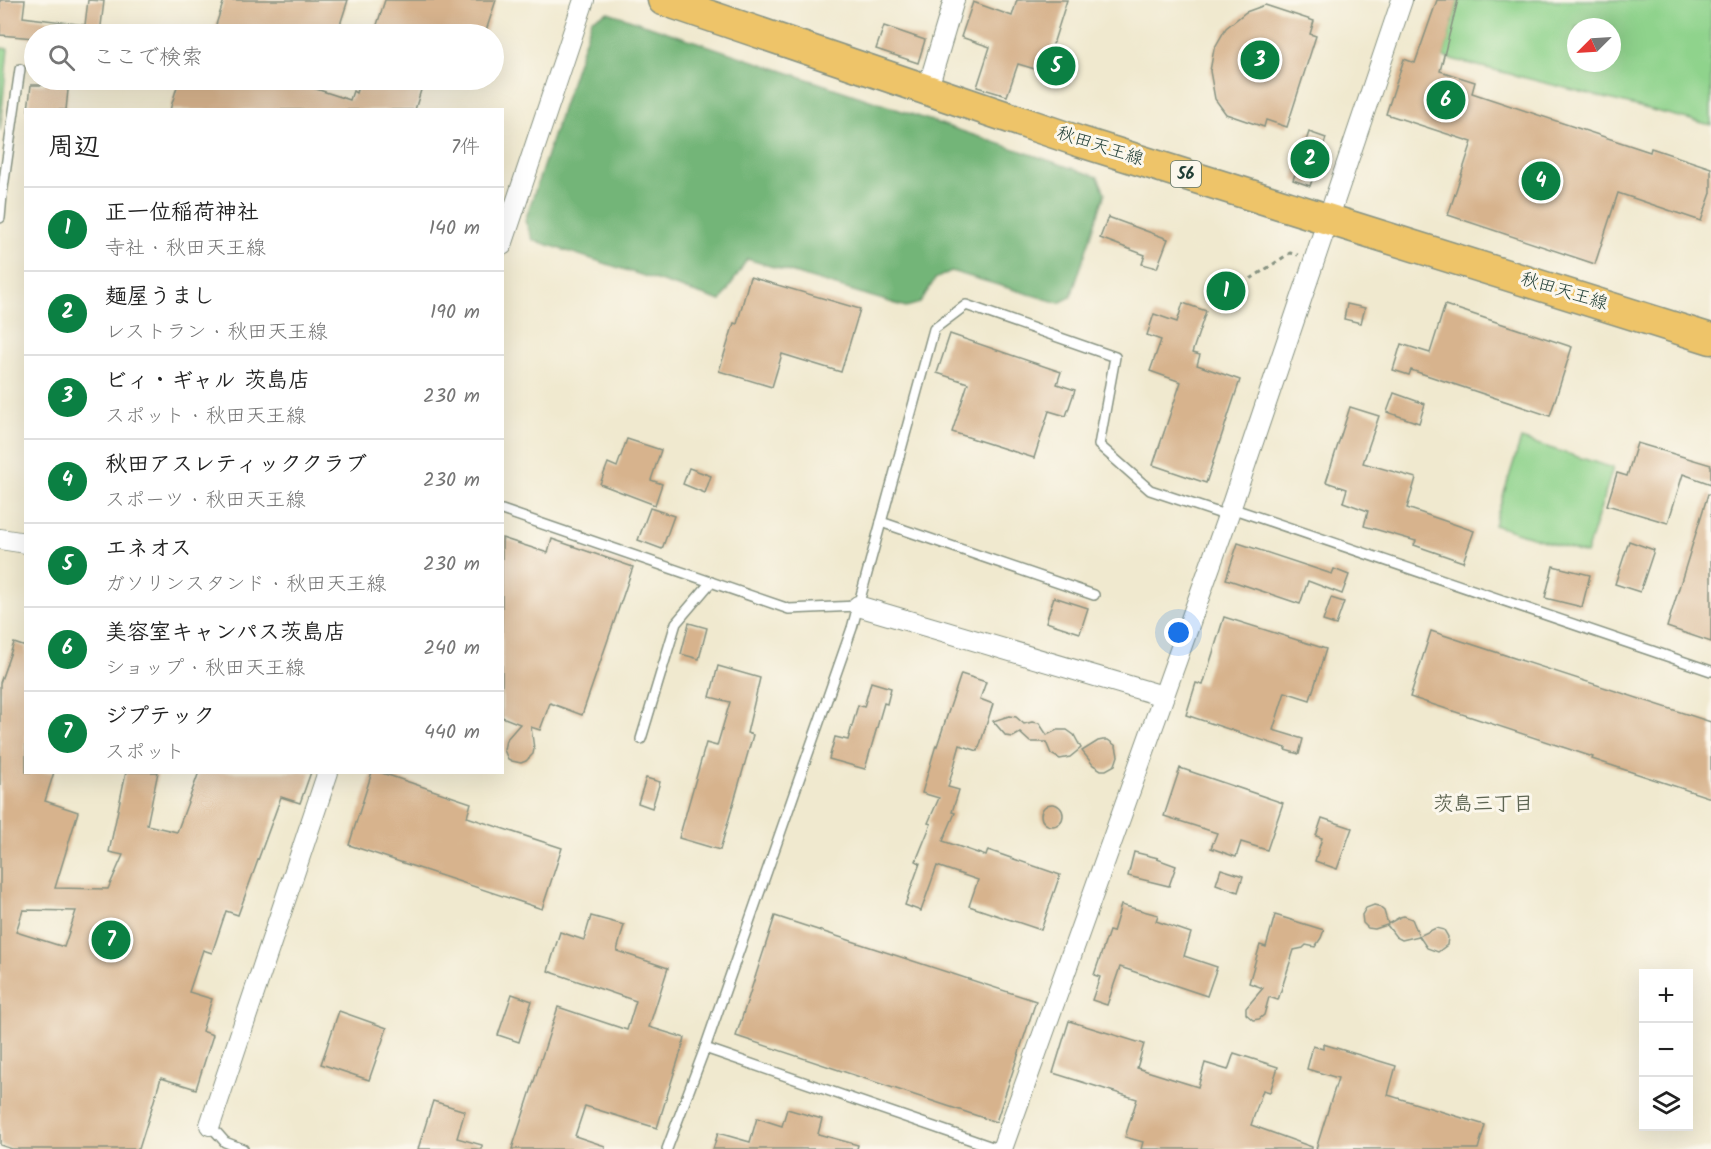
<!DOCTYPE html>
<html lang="ja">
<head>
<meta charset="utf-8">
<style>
	body { margin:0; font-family:Kalam,"Klee One",sans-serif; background:#f6f6f6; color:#222 }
	.controls { position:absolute; right:18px; bottom:18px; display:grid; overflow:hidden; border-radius:0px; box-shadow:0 6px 24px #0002 }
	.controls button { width:54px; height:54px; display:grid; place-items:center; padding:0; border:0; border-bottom:2px solid #e0e0e0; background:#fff; color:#222; font:30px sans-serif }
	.compass { position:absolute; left:1567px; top:18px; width:54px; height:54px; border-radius:50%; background:#fff; box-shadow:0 6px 24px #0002; rotate:246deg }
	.you { position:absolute; left:1179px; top:633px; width:21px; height:21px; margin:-15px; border:4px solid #fff; border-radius:50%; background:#1a73e8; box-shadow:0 0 0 9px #1a73e833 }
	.badge { display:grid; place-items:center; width:39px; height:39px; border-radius:50%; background:#0b8043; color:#fff; font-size:20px; font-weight:700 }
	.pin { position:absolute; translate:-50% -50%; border:3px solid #fff; box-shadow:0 2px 6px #0006 }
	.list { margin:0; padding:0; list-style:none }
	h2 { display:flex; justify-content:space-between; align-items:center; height:78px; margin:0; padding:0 24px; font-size:26px }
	h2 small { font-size:20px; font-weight:400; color:#767676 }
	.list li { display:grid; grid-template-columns:39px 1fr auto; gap:18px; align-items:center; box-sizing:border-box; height:84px; padding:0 24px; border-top:2px solid #e0e0e0 }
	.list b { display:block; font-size:22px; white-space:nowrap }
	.list p { margin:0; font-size:20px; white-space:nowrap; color:#767676 }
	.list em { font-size:20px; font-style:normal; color:#767676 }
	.icon { flex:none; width:33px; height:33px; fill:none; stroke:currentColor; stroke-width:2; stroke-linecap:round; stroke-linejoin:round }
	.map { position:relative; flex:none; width:1711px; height:1149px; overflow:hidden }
	.search { position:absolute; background:#fff; box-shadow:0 6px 24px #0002; left:24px; top:24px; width:480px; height:66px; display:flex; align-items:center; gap:15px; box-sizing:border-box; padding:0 21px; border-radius:33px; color:#767676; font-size:22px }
	.panel { position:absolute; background:#fff; box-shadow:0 6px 24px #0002; left:24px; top:108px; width:480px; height:666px; border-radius:0px }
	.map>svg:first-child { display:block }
	.green { fill:#8fd38c; stroke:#578860; stroke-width:1.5; fill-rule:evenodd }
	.forest { fill:#73b578; stroke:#497956; stroke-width:1.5 }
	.building { fill:#d7b38d; fill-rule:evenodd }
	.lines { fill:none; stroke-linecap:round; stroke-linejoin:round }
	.service-casing { stroke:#889382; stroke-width:12 }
	.minor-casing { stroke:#889382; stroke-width:22 }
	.primary-casing { stroke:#889382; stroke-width:33 }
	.path { stroke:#889382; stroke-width:3; stroke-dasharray:4.5 4.5; stroke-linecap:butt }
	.service { stroke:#fff; stroke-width:9 }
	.minor { stroke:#fff; stroke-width:20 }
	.primary { stroke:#eec469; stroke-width:30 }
	.labels { text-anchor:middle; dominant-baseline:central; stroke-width:6; stroke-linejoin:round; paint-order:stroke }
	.shield { fill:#fbf7ec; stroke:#61756b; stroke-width:1.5 }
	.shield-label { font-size:16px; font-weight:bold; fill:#1f3d34 }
	.street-label { font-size:18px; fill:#1f3d34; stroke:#fbf7ec }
	.neighbourhood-label { font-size:20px; font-weight:bold; fill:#5f6653; stroke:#fbf7ec }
</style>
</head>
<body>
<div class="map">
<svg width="1711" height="1149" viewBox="0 0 1711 1149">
	<rect width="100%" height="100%" fill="#fbf7ec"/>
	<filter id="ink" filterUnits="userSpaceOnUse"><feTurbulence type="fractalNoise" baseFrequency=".0167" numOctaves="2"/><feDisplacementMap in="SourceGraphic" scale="12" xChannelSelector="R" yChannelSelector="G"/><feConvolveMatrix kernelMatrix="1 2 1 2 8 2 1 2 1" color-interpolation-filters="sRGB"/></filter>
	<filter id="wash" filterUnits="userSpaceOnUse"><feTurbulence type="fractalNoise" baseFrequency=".008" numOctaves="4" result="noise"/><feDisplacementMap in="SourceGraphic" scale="24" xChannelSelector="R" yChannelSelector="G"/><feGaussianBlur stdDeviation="1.35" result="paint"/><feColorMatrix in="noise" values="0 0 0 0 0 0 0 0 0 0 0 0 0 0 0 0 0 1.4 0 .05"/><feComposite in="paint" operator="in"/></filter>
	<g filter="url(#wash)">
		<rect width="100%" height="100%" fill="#f0e9cf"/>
		<g class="green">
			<path d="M1458 0H1711V125L1443 57ZM1576 27H1612V63H1576Z"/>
			<path d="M0 48 8 49 0 131Z"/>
			<path d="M1521 439 1613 468 1586 554 1494 525Z"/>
		</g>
		<path class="forest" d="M608 12 1098 177 1105 193 1071 297 1059 303 951 271 935 279 920 303 906 307 747 259 721 301 533 240 525 221 592 19Z"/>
		<g id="blocks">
			<g class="building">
				<path d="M0 0H25L23 17 85 25 88 0 104 1 100 34H34V38L0 35Z"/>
				<path d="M224 0H348L337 34H213Z"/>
				<path d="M385 0H496L485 34H374Z"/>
				<path d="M1017 0H1067L1050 54 1060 57 1055 75 1018 64 1007 96 977 87 990 47 961 37 973 2 1012 16Z"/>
				<path d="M1437 0H1458L1440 71 1475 82 1472 93 1650 152 1651 148 1711 168V193L1701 221 1618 193 1595 264 1448 215 1472 142 1386 114 1404 59 1415 63Z"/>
				<path d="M1265 5 1314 21 1310 34 1316 36 1287 127 1266 120 1264 127 1226 114 1215 99 1210 71 1214 49 1226 28 1246 12Z"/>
				<path d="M884 26 925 40 918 63 876 49Z"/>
				<path d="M45 80H69L66 110H28L31 85H45Z"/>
				<path d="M179 80H312L310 87 350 100 353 91 356 93 360 80H424L415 110H170Z"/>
				<path d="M1309 132 1326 138 1310 186 1293 180Z"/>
				<path d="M1108 217 1168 239 1157 268 1142 264 1145 255 1100 238Z"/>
				<path d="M750 277 860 309 841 372 782 354 772 387 719 371 734 323 737 324Z"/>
				<path d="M1236 277 1244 293 1228 301 1229 303 1217 309 1208 290Z"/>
				<path d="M1183 303 1206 311 1192 353 1200 355 1197 365 1240 380 1206 483 1153 465 1181 382 1150 371 1161 340 1147 335 1154 314 1177 322Z"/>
				<path d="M1347 304 1365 308 1361 323 1344 319Z"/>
				<path d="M1445 305 1572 347 1550 416 1411 370 1409 375 1393 370 1401 344 1430 353Z"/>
				<path d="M950 334 1061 372 1057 384 1075 390 1066 416 1049 411 1034 458 952 432 968 383 937 373Z"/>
				<path d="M1394 393 1425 404 1419 423 1387 412Z"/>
				<path d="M1350 407 1379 416 1363 463 1416 478 1407 508 1474 531 1463 562 1414 545 1416 541 1364 526 1368 511 1343 502 1347 489 1326 482Z"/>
				<path d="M627 439 661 450 651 480 662 484 655 505 600 484 608 463 617 467Z"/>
				<path d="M1637 443 1711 465V484L1683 474 1668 523 1607 505 1617 473 1627 476Z"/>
				<path d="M689 468 711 476 705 493 683 484Z"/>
				<path d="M1708 494H1711V642L1667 627Z"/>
				<path d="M650 508 674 516 662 549 638 540Z"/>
				<path d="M502 538 548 553 552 539 633 567 582 715 550 703 540 730 531 727 534 749 533 754 526 761 521 763 512 761 508 759 504 750 506 740 520 724 502 717Z"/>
				<path d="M1629 541 1654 550 1640 592 1615 584Z"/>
				<path d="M1238 543 1332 574 1334 569 1349 575 1342 594 1308 581 1300 604 1226 579Z"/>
				<path d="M1553 566 1590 575 1582 607 1545 598Z"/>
				<path d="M1054 597 1088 608 1080 633 1046 622Z"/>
				<path d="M1331 598 1344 602 1336 625 1323 621Z"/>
				<path d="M1224 617 1326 649 1310 700 1285 692 1273 730 1303 739 1299 754 1285 750 1286 748 1186 715 1196 683 1203 685Z"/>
				<path d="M689 623 707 628 699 659 681 654Z"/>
				<path d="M1431 631 1711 722V798L1592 759 1593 757 1410 697Z"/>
				<path d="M14 643 26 647V772H54L45 801 78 812 55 888 108 889 123 855 109 852 126 772H158L147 825 177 832 199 772H311L300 803 281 797 238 915 226 911 212 953 203 950 189 992 212 999 202 1031 213 1035 196 1089 161 1078 139 1149H12L0 1145V683ZM23 910 76 911 64 947 16 932Z"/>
				<path d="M718 666 760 678 747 733 753 735 720 850 679 838 706 743 717 746 730 702 710 697Z"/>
				<path d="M961 674 986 682 980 699 993 704 978 751 960 745 948 787 959 790 952 812 955 813 943 841 986 856 988 850 1060 875 1041 930 969 906 978 880 937 866 921 911 905 905 920 863 916 861 931 824 928 823 939 798 922 793 936 745 937 746Z"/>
				<path d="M871 682 891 688 887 704 884 703 865 769 829 759 835 737 848 740 858 705 864 707Z"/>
				<path d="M1009 716 1016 717 1024 724 1032 722 1039 723 1047 735 1057 730H1067L1074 735 1081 748 1070 757 1060 759 1051 754 1046 742H1030L1020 733 1013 737 1006 736 993 721Z"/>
				<path d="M1103 740H1108L1116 746 1118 756 1115 765 1106 770H1101L1093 765 1082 751 1098 741Z"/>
				<path d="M1180 768 1283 803 1267 850 1241 842 1236 857 1211 848 1217 833 1164 816Z"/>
				<path d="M372 772H379L471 803 467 817 562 848 542 909 349 845Z"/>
				<path d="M646 778 660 782 652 808 638 803Z"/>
				<circle cx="1052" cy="815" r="11"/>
				<path d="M1322 818 1352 828 1337 869 1315 861 1322 838 1316 836Z"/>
				<path d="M1134 852 1158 858 1157 859 1176 866 1169 886 1128 876Z"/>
				<path d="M1221 869 1243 876 1238 892 1216 884Z"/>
				<path d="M1121 905 1158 915 1156 921 1191 933 1184 956 1217 967 1207 996 1120 967 1107 1005 1092 1000 1100 977 1094 975 1109 931 1113 932Z"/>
				<path d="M1374 905 1378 906 1384 911 1388 924 1400 917 1404 916 1412 919 1419 936 1402 940 1396 937 1387 925 1375 929 1368 928 1363 923 1362 915 1366 908Z"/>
				<path d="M1275 915 1324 930 1321 938 1315 947 1306 945 1303 948 1294 950 1278 1000 1269 997 1264 1015 1259 1019 1253 1020 1246 1014V1008L1263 988 1249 983 1260 945 1266 947Z"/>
				<path d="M591 916 624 925 617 951 668 968 649 1027 685 1038 657 1128 585 1106 575 1136 605 1146V1149H512L558 1007 627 1030 636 1001 548 971 560 932 584 940Z"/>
				<path d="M775 916 1036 1001 996 1122 736 1036Z"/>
				<path d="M1436 928 1444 930 1448 937 1447 945 1438 952 1427 948 1419 936Z"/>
				<path d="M512 994 532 1001 519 1042 498 1035Z"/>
				<path d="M339 1011 387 1028 369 1080 321 1064Z"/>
				<path d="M1069 1021 1144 1044 1137 1068 1198 1087 1205 1063 1228 1070 1234 1053 1278 1067 1270 1092 1263 1090 1251 1125 1312 1147V1149H1141L1143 1142 1125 1137 1137 1099 1053 1073Z"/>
				<path d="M1323 1044 1396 1066 1388 1095 1485 1125 1478 1149H1316L1338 1078 1307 1069 1313 1046 1323 1049Z"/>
				<path d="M433 1101 465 1111 457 1138 482 1145V1149H418Z"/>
				<path d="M787 1109 822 1119 818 1134 858 1145 857 1149H713L718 1133 750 1142 757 1118 782 1126Z"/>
			</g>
		</g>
	</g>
	<g filter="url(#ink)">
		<use href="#blocks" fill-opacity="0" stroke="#889382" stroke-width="1.5"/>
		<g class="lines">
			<defs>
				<g id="service">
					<path d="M0 195H2L20 69"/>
					<path d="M0 218 2 195"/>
					<path d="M1231 508 1711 671"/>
					<path d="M502 510 789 609 858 606"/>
					<path d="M881 522 1094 595"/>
					<path d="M641 739 676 623 711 582"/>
					<path d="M210 1125 225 1142 243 1149"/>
					<path d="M667 1149 705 1048"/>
					<path d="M998 1149 705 1048 852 628 934 329 966 305 1115 357 1099 445 1150 490 1228 516"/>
				</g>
				<g id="minor">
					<path d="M927 91 954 0"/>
					<path d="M502 245 584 0"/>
					<path d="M0 539 26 543"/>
					<path d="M858 606 1163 696"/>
					<path d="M210 1125 328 772"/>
					<path d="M1002 1149 1228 516 1402 0"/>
				</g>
				<path id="primary" d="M663 0 1078 141 1711 339"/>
			</defs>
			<use href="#service" class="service-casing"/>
			<use href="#minor" class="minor-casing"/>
			<use href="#primary" class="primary-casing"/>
			<path class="path" d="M1243 284 1290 253 1298 255"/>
			<use href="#service" class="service"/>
			<use href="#minor" class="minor"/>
			<use href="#primary" class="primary"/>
		</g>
	</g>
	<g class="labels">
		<rect class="shield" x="1171" y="161" width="30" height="26" rx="4.5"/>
		<g class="shield-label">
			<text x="1186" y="174">56</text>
		</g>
		<g class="street-label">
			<text transform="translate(1100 147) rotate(18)">秋田天王線</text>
			<text transform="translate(1564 292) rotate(17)">秋田天王線</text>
		</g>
		<g class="neighbourhood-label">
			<text x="1483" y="805">茨島三丁目</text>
		</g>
	</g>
</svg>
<div class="controls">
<button>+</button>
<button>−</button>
<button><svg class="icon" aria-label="layers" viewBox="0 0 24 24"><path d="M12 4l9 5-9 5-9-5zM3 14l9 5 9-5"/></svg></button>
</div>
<svg class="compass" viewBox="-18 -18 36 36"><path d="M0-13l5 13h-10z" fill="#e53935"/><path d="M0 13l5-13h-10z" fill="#767676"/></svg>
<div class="you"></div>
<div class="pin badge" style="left:1226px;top:291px">1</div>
<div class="pin badge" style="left:1310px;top:159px">2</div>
<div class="pin badge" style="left:1260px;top:60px">3</div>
<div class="pin badge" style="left:1541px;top:181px">4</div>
<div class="pin badge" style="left:1056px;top:66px">5</div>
<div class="pin badge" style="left:1446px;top:100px">6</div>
<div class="pin badge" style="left:111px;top:940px">7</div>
<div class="search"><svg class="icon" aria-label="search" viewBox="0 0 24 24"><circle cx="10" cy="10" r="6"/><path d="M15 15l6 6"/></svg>ここで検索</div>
<section class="panel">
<h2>周辺<small>7件</small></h2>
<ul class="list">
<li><span class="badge">1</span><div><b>正一位稲荷神社</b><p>寺社 · 秋田天王線</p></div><em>140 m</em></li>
<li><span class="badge">2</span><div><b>麺屋うまし</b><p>レストラン · 秋田天王線</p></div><em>190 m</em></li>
<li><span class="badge">3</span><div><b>ビィ・ギャル 茨島店</b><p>スポット · 秋田天王線</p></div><em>230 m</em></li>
<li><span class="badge">4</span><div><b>秋田アスレティッククラブ</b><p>スポーツ · 秋田天王線</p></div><em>230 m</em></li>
<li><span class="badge">5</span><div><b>エネオス</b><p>ガソリンスタンド · 秋田天王線</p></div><em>230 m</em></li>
<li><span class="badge">6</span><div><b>美容室キャンパス茨島店</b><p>ショップ · 秋田天王線</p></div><em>240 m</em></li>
<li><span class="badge">7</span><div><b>ジプテック</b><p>スポット</p></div><em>440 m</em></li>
</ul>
</section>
</div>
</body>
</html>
